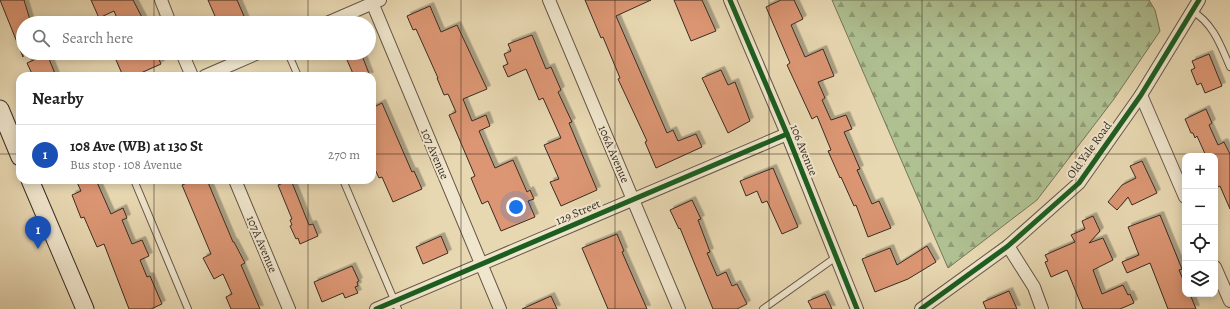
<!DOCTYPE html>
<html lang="en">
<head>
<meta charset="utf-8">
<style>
	body { margin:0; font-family:Alegreya,serif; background:#f6f6f6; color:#222 }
	.controls { position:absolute; right:12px; bottom:12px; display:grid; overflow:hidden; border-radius:8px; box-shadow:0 2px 10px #0003 }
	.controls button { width:36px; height:36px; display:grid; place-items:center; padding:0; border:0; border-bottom:1px solid #e0e0e0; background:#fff; color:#222; font:20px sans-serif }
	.you { position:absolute; left:516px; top:207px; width:14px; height:14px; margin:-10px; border:3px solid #fff; border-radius:50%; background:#1a73e8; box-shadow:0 0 0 6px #1a73e833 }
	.badge { display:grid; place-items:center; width:26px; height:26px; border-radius:50%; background:#0b8043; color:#fff; font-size:13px; font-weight:700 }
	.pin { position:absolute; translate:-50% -33px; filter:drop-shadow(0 1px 2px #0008) }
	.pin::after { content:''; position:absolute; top:21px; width:14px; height:12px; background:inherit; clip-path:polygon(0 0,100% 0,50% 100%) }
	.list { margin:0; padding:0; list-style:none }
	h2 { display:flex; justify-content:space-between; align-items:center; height:52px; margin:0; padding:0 16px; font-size:17px }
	h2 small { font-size:13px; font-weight:400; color:#767676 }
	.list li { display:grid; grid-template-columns:26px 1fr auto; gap:12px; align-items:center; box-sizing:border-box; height:60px; padding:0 16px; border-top:1px solid #e0e0e0 }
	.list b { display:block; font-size:15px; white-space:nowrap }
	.list p { margin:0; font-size:13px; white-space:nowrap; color:#767676 }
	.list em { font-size:13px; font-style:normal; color:#767676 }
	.icon { flex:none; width:22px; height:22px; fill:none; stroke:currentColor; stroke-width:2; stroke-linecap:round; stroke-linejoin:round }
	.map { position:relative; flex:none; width:1230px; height:309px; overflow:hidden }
	.search { position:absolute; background:#fff; box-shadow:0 2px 10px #0003; left:16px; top:16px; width:360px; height:44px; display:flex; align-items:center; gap:10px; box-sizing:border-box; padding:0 14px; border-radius:22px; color:#767676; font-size:15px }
	.panel { position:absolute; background:#fff; box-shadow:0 2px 10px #0003; left:16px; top:72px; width:360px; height:112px; border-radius:12px }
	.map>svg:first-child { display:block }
	.forest { fill:url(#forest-firs); stroke:#74765a }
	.building { fill:#dc9673; stroke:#392c23; filter:url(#shadow) }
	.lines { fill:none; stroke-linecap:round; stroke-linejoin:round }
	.service-casing { stroke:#655747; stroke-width:8 }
	.minor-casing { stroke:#655747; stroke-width:14 }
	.secondary-casing { stroke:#392c23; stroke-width:19 }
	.service { stroke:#f0e6cd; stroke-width:6 }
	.minor { stroke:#f0e6cd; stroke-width:12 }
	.secondary { stroke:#f0e6cd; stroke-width:17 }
	.cycleway-casing { stroke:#f0e6cd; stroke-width:8 }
	.cycleway { stroke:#1b5e20; stroke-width:5 }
	.grid { fill:none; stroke:#392c23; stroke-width:1; stroke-opacity:0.55 }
	.labels { text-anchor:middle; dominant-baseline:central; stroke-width:4; stroke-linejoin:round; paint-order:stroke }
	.street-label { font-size:12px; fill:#392c23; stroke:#f0e6cd }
</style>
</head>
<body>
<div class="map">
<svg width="1230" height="309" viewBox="0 0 1230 309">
	<defs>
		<pattern id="forest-firs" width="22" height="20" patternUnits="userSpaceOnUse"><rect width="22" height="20" fill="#afc091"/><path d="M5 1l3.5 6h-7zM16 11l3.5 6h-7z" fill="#8f9c76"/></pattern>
		<filter id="shadow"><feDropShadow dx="3.5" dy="-3.5" stdDeviation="0" flood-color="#0004"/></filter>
	</defs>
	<rect width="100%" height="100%" fill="#e8d8b2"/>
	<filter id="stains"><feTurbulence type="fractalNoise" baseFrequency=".005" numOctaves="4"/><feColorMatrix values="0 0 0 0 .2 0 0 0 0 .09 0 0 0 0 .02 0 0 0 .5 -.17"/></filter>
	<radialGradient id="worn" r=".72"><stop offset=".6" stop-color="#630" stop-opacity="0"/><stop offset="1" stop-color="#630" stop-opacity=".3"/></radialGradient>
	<path class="forest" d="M832 0H1149L1155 10 1160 31 1114 99 1037 200 948 268Z"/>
	<g class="building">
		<path d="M0 0H24L31 23H23V57Z"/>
		<path d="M91 0H133L145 23H119L114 11 99 18Z"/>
		<path d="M208 0H237L247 23H218Z"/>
		<path d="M585 0H651L616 16 667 133 673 130 678 141 696 134 702 147 656 168 645 142 647 141 618 79 620 78 603 37 601 38Z"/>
		<path d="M674 0H702L716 31 691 41Z"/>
		<path d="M781 0H794L803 19 791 25 805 57 823 49 834 76 818 82 825 98 822 100 831 120 846 115 852 129 844 132 860 169 857 170 872 204 879 201 891 228 868 237 856 205 854 206 841 177 840 178 828 151 831 150 817 116 812 119 787 65 790 63 766 7Z"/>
		<path d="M430 6 441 32 457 25 487 89 463 99 472 121 486 115 490 126 479 131 495 168 513 160 527 192 530 190 534 199 528 201 535 217 501 231 488 201 482 204 471 178 475 176 449 115 456 112 448 94 444 95 437 78H438L416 29 413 30 407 16Z"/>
		<path d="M532 35 546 69 551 67 561 90 558 92 572 122 569 123 597 190 561 206 550 182 559 179 544 145 561 138 543 98 539 100 526 69 508 77 503 66 508 64 504 54 511 51 508 44Z"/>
		<path d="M113 53H156L161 64 134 76H123Z"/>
		<path d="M344 53H361L370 76H354Z"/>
		<path d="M47 54 56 76H33L27 63Z"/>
		<path d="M1209 54 1222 86 1205 93 1201 83 1197 85 1191 70 1195 68 1192 61Z"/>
		<path d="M721 70 728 85 735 82 750 121 728 133 702 78Z"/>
		<path d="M382 103 412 172 414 171 422 189 393 202 382 177 379 178 372 163V108Z"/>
		<path d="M1206 109 1212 123 1209 125 1218 145 1224 142 1230 154V209L1220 186 1218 187 1215 179V156H1206L1197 136 1195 138 1193 133H1191L1185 119Z"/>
		<path d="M1142 161 1157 193 1132 205 1128 197 1117 210 1108 202 1122 185 1136 178 1130 166Z"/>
		<path d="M773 168 798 227 782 234 767 201 762 203 757 191 746 196 740 181Z"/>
		<path d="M76 180H96L111 214 123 208 127 218 122 220 132 244 142 240 149 256 140 260 147 277 150 276 162 304 151 309H129L104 244 97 247 84 217 81 218 72 195 81 191Z"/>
		<path d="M194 180H207L233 242H234L245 263 241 265 260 309H231L226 297 232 294 223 274 214 279 203 258 211 254 182 185Z"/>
		<path d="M291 180 309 225 313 224 318 236 300 244 298 238 296 239 290 226 292 225 290 220 292 219 278 185Z"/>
		<path d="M692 200 701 219 698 220 710 252 707 253 717 276 726 272 732 286 737 284 747 304 737 309H713L680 228 679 229 670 210Z"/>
		<path d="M1160 215 1182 269 1179 270 1185 284V294H1190L1196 309H1168L1150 263 1127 273 1122 262 1139 255 1128 227Z"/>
		<path d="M1093 216 1100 231 1089 243 1103 238 1113 260 1093 270 1102 294 1123 285 1128 295 1130 294 1134 303 1120 309H1083L1067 270 1051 277 1045 262 1048 261 1045 255 1075 242 1071 235 1085 229 1082 221Z"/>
		<path d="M617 234 624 251 622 252 647 309H608L582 248Z"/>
		<path d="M441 236 448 253 423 264 416 247Z"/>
		<path d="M927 246 936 262 908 279 875 292 862 259 890 248 897 265Z"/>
		<path d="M352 266 359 281 357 282 358 286 355 287 358 293 345 298 343 293 322 302 314 282Z"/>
		<path d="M1009 291 1017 309H986L983 302Z"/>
		<path d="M825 294 832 309H812L808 301Z"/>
		<path d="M551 296 557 309H522Z"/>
	</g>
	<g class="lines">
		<defs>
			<g id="service">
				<path d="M1192 11C1213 23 1221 46 1230 67"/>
				<path d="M288 53 298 76"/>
				<path d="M134 180 188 309"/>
				<path d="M343 180 398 309"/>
				<path d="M763 309 836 257"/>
			</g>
			<g id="minor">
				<path d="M161 0 170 23"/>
				<path d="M371 0 500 309"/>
				<path d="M549 0 679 309"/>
				<path d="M730 0 787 134 857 309"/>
				<path d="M327 23 380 0"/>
				<path d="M182 53 192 76"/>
				<path d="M205 76 258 53"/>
				<path d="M1141 95 1185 197"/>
				<path d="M235 180 289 309"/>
				<path d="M1008 246 1034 287 1042 309"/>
				<path d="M1215 267 1230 301"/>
				<path d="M376 309 787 134"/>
				<path d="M921 309 1008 246 1079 183 1141 95 1199 0"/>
			</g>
			<g id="secondary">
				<path d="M0 109 20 157"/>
				<path d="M30 180 85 309"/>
			</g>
		</defs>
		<use href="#service" class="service-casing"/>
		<use href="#minor" class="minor-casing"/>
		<use href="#secondary" class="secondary-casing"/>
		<use href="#service" class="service"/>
		<use href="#minor" class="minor"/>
		<use href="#secondary" class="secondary"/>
		<defs>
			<g id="cycleway">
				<path d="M730 0 787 134 857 309"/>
				<path d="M376 309 787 134"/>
				<path d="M921 309 1008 246 1079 183 1141 95 1199 0"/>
			</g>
		</defs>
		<use href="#cycleway" class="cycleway-casing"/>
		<use href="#cycleway" class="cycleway"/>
	</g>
	<path class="grid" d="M154 0V23M308 0V23M461 0V309M615 0V309M769 0V309M922 0V309M1076 0V309M154 53V76M308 53V76M0 154H20M372 154H1230M154 180V309M308 180V309"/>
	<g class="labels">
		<g class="street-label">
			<text transform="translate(804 150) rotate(68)">106 Avenue</text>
			<text transform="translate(1089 150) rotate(-54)">Old Yale Road</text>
			<text transform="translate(435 154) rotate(67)">107 Avenue</text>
			<text transform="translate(614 154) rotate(67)">106A Avenue</text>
			<text transform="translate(578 212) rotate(-23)">129 Street</text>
			<text transform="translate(262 244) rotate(67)">107A Avenue</text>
		</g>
	</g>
	<rect width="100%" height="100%" filter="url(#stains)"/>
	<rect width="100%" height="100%" fill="url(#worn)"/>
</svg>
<div class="controls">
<button>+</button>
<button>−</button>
<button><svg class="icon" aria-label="locate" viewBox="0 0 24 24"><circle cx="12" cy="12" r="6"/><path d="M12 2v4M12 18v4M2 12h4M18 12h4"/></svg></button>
<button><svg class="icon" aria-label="layers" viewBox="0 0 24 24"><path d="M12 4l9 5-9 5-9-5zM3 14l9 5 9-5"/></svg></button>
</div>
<div class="you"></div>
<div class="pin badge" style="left:38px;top:249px;background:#1a4fb4">1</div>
<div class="search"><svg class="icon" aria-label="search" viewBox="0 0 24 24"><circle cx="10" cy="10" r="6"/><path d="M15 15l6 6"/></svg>Search here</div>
<section class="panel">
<h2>Nearby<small></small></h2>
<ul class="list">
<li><span class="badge" style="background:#1a4fb4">1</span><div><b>108 Ave (WB) at 130 St</b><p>Bus stop · 108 Avenue</p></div><em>270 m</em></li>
</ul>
</section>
</div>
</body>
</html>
